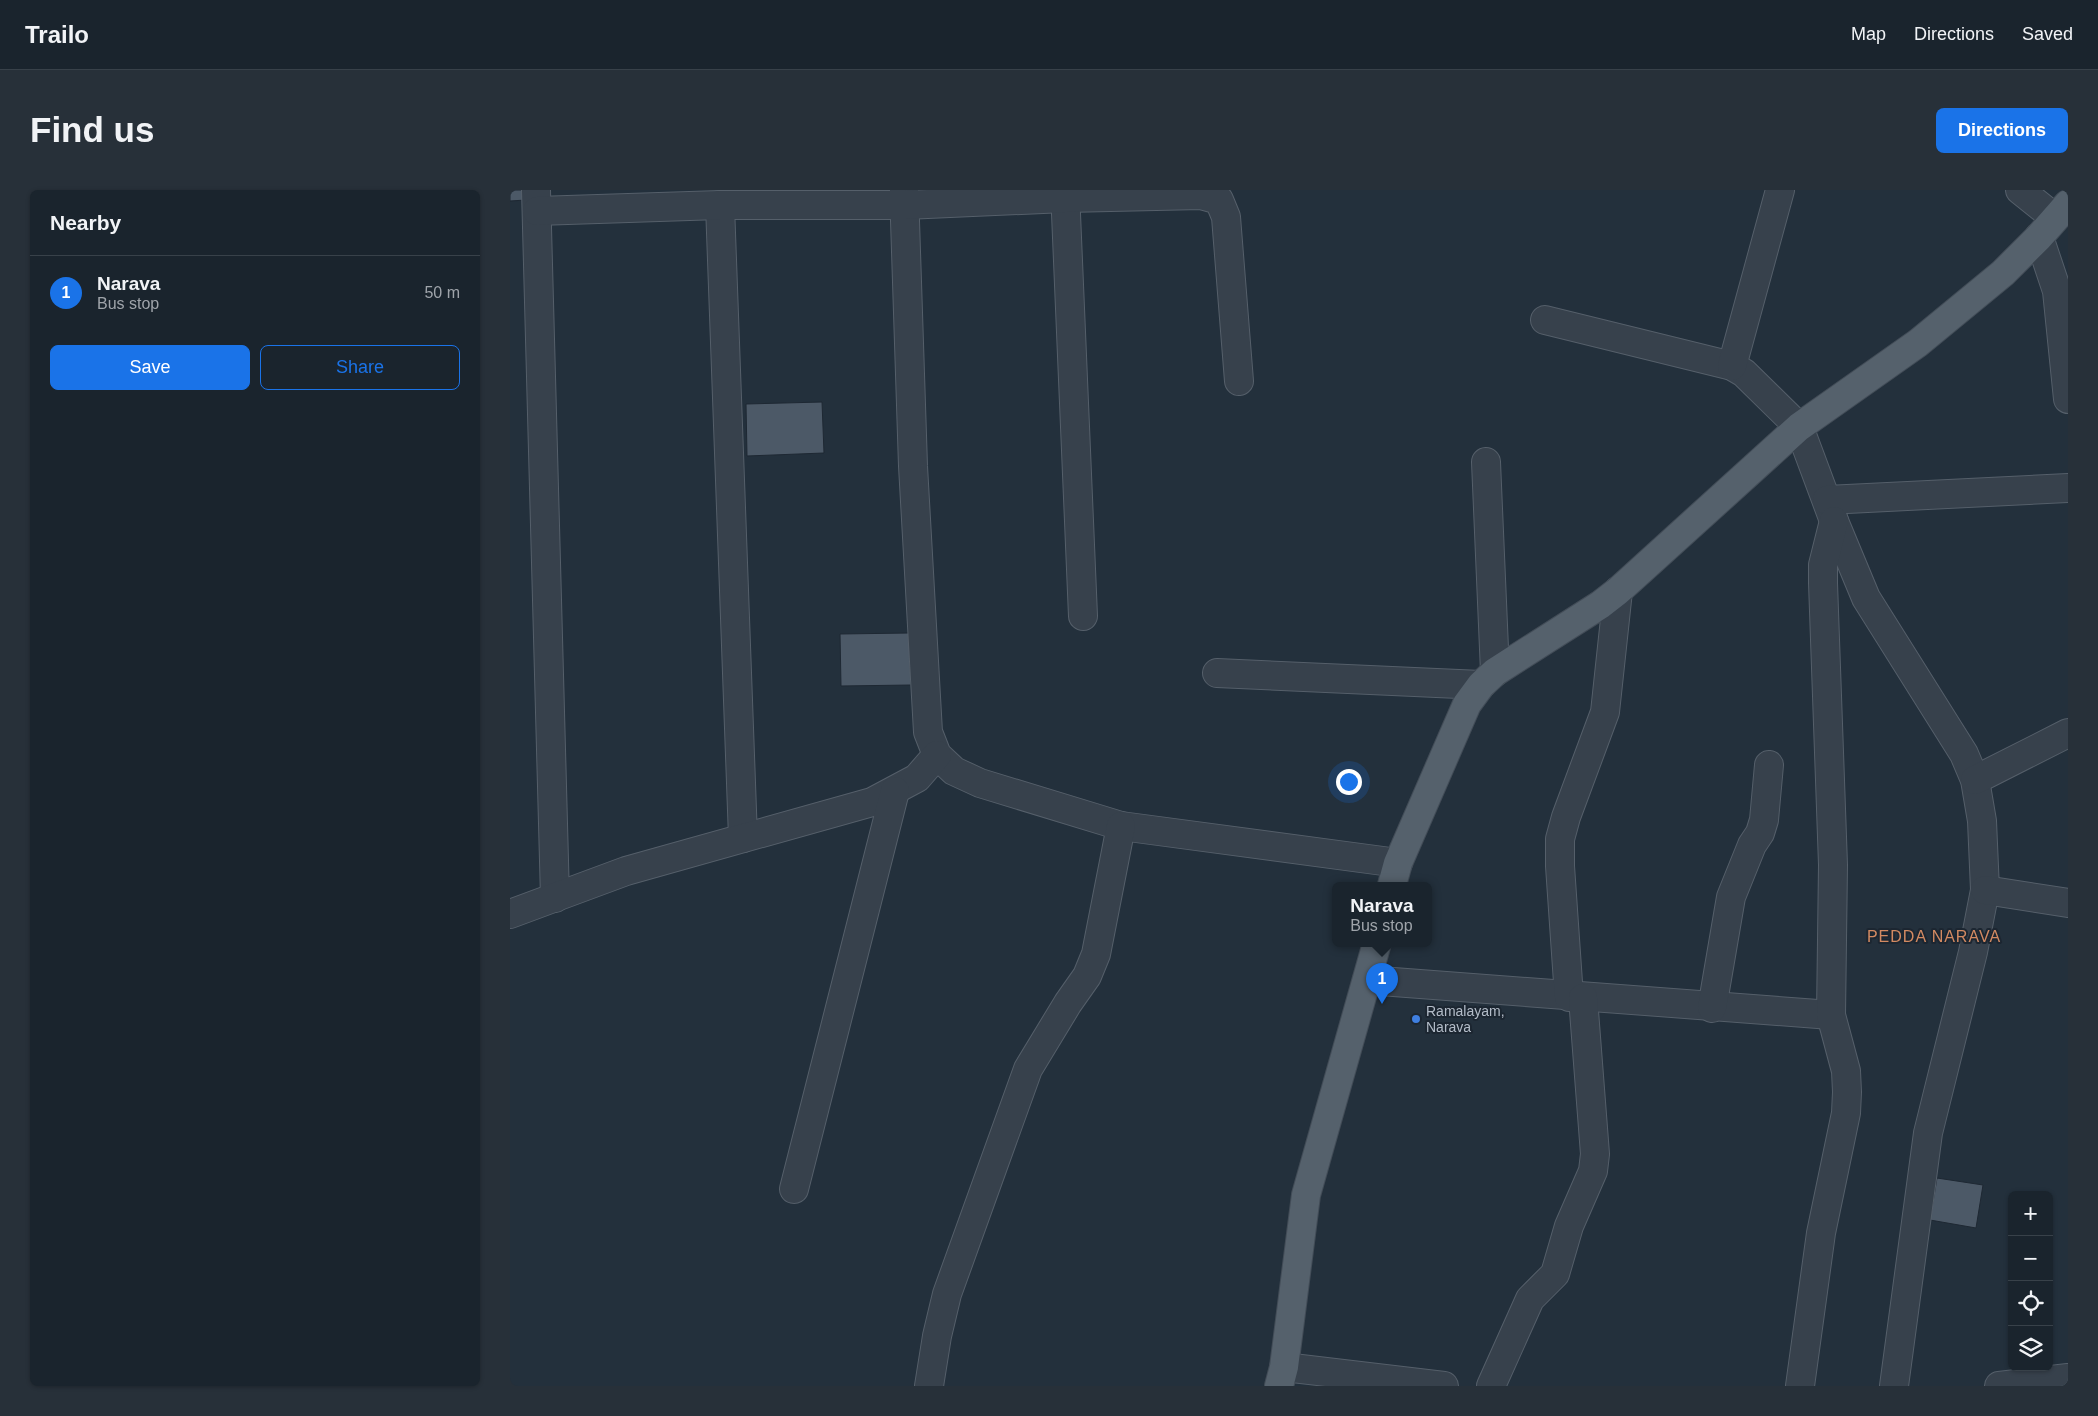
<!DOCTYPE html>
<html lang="en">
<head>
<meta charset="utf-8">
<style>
	body { margin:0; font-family:Helvetica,sans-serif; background:#273039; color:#f1f3f6 }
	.controls { position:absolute; right:15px; bottom:15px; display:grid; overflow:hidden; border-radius:8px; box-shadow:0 1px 4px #0004 }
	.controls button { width:45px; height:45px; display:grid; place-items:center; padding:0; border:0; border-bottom:1px solid #384149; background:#1a242d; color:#f1f3f6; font:25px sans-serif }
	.you { position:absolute; left:838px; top:591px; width:18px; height:18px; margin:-12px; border:4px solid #fff; border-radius:50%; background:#1a73e8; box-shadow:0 0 0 8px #1a73e833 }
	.badge { display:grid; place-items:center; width:32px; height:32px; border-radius:50%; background:#1a73e8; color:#fff; font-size:16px; font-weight:700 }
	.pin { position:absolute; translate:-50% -41px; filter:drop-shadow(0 1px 2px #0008) }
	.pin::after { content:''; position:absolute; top:26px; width:18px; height:15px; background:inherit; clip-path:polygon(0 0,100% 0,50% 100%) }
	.popup { position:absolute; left:822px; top:692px; width:100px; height:65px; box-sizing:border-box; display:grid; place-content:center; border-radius:8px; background:#1a242d; filter:drop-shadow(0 1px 4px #0005); font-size:16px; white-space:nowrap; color:#9fa4aa }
	.popup b { font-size:19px; color:#f1f3f6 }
	.popup::after { content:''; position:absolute; left:50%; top:100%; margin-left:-10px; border:10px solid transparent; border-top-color:#1a242d }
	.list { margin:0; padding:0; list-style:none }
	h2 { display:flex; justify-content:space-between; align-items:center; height:65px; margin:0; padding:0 20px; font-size:21px }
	h2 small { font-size:16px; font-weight:400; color:#9fa4aa }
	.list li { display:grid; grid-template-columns:32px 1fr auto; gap:15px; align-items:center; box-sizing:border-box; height:75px; padding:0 20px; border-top:1px solid #384149 }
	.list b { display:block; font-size:19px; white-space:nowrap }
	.list p { margin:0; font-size:16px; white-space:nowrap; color:#9fa4aa }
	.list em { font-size:16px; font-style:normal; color:#9fa4aa }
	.actions { display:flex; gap:10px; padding:15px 20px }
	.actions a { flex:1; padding:11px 0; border:1px solid #1a73e8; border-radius:8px; text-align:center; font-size:18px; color:#1a73e8 }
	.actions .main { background:#1a73e8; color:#fff }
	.icon { flex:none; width:28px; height:28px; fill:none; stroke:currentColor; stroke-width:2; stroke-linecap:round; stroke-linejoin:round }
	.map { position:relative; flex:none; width:1558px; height:1196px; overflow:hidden; border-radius:8px }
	header { display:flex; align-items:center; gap:30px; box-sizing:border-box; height:70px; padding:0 25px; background:#1a242d; border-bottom:1px solid #384149 }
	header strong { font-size:24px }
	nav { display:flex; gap:28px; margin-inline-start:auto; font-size:18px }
	.intro { display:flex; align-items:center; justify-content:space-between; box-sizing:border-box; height:120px; padding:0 30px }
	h1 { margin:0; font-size:35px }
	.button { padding:12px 22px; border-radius:8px; background:#1a73e8; color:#fff; font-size:18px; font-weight:700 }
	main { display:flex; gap:30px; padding:0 30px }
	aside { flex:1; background:#1a242d; border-radius:8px; box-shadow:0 1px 4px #0004 }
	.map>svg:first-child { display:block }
	.building { fill:#4c5967; stroke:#1e2833 }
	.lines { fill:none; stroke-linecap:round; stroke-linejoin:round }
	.minor-casing { stroke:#555f6a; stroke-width:30 }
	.major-casing { stroke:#434d58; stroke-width:30 }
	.minor { stroke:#37414c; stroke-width:28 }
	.major { stroke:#55616c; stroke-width:28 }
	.shop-dot { fill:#3f7fe0; stroke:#1c2631; stroke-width:2 }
	.labels { text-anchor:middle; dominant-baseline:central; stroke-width:4; stroke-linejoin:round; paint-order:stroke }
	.poi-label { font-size:14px; fill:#b3bcc8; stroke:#1c2631; text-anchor:start }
	.quarter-label { font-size:16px; letter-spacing:1px; fill:#d38a62; stroke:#1c2631 }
</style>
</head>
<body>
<header>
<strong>Trailo</strong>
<nav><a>Map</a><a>Directions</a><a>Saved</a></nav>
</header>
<div class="intro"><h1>Find us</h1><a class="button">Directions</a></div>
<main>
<aside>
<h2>Nearby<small></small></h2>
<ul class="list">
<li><span class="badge">1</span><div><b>Narava</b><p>Bus stop</p></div><em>50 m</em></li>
</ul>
<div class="actions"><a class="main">Save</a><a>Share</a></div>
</aside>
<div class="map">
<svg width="1558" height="1196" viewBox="0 0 1558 1196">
	<rect width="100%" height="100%" fill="#23303c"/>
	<g class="building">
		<path d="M0 0H16V10L0 11Z"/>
		<path d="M312 212 314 263 237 266 236 214Z"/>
		<path d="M399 443 401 495 331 496 330 444Z"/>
		<path d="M1427 988 1473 995 1466 1038 1420 1030Z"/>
	</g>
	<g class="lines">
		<defs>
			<g id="minor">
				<path d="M26 0 45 708"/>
				<path d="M394 0 403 276 418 542 427 565 444 581 470 593 611 636 888 673"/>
				<path d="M555 0 573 426"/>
				<path d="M1510 0 1545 28"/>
				<path d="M210 15 233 648"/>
				<path d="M27 21 210 15H395L555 8 691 5 709 10 716 27 729 191"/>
				<path d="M1529 47 1547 101 1558 209"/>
				<path d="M1035 130 1222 176 1234 183 1289 237 1324 331 1356 408 1454 564 1465 590 1472 631 1475 700 1463 762 1418 943 1384 1196"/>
				<path d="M1222 176 1270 0"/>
				<path d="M976 272 985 482"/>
				<path d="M1317 310 1558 298"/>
				<path d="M707 483 971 495"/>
				<path d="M1465 590 1558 543"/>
				<path d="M1475 700 1558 713"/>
				<path d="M0 724 116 681 362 612 407 588 427 565"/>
				<path d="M857 790 1321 825"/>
				<path d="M1059 807 1050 676V649L1056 627 1095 522 1108 401"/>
				<path d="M1202 818 1221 707 1242 655 1250 643 1254 630 1259 575"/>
				<path d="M284 999 385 601"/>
				<path d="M774 1177 934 1196"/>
				<path d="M419 1196 427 1146 437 1104 518 879 558 813 577 786 586 764 611 636"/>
				<path d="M981 1196 1020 1109 1045 1084 1059 1036 1083 981 1085 964 1073 808"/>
				<path d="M1290 1196 1311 1043 1336 923 1337 902 1336 881 1321 825 1323 675 1313 393V375L1324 331"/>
				<path d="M1489 1196 1558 1188"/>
			</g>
			<g id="major">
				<path d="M882 695 888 673 957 514 971 495 985 482 1090 415 1108 401 1289 237 1408 153 1493 83 1529 47 1558 14"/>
				<path d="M769 1196 774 1177 796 1005 867 753"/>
			</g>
		</defs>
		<use href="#minor" class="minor-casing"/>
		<use href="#major" class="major-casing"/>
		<use href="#minor" class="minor"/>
		<use href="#major" class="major"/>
	</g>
	<circle class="shop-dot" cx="906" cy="829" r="5"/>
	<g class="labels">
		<g class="poi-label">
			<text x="916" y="821">Ramalayam,<tspan x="916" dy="16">Narava</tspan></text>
		</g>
		<g class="quarter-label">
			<text x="1424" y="746">PEDDA NARAVA</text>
		</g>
	</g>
</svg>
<div class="controls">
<button>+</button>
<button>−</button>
<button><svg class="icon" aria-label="locate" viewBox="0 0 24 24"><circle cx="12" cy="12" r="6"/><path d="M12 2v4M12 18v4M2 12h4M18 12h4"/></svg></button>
<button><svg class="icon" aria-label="layers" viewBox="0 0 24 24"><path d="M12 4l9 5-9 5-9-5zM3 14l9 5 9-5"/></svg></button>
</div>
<div class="you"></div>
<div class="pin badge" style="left:872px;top:814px">1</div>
<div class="popup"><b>Narava</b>Bus stop</div>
</div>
</main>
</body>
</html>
